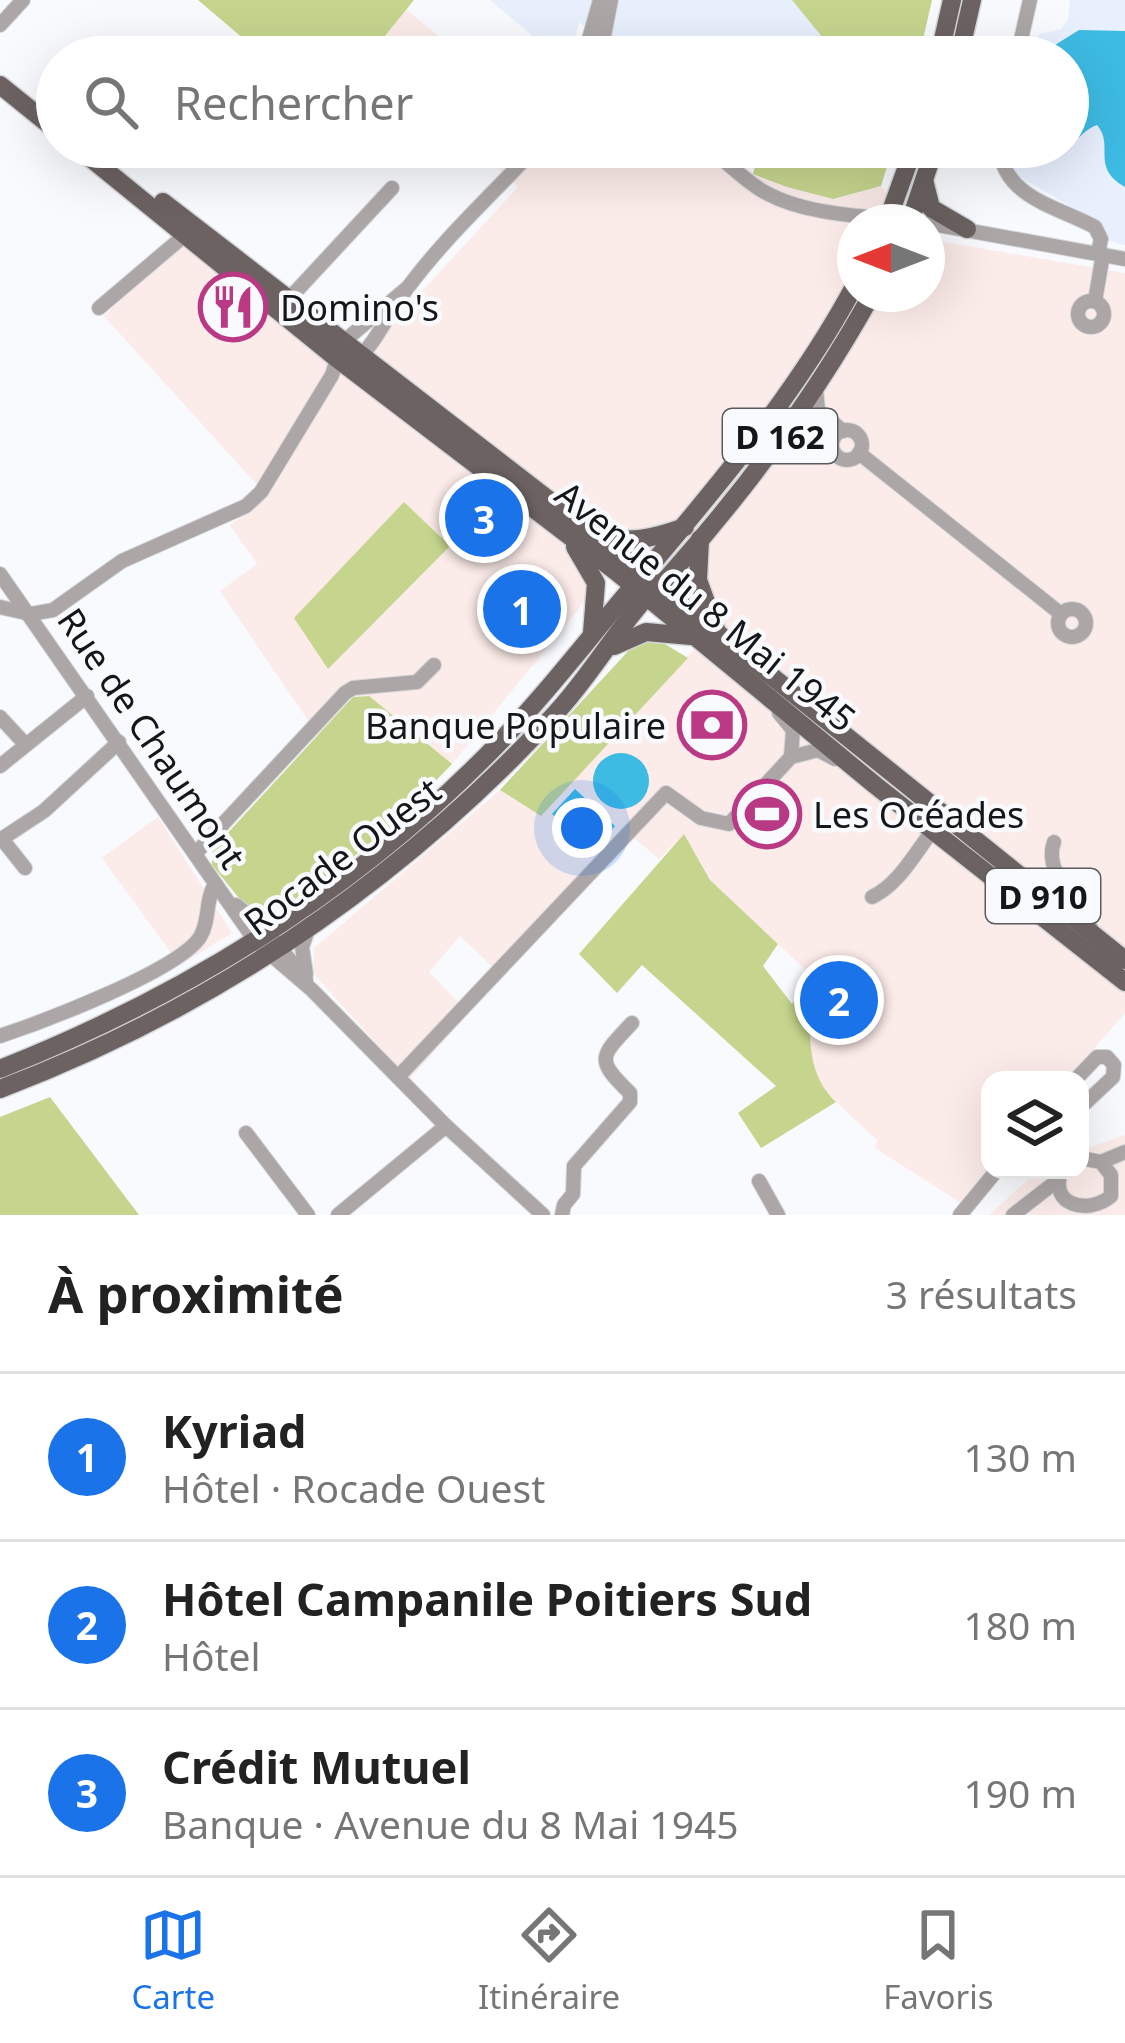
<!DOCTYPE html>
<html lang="fr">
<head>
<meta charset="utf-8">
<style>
	body { margin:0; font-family:"Noto Sans",sans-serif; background:#f6f6f6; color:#222 }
	.controls { position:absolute; right:36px; bottom:36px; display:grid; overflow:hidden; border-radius:24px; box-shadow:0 12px 48px #0002 }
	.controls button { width:108px; height:108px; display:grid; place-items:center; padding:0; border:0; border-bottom:3px solid #e0e0e0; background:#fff; color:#222; font:60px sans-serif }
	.compass { position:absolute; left:837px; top:204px; width:108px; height:108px; border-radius:50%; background:#fff; box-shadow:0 12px 48px #0002; rotate:270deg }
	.you { position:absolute; left:582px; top:828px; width:42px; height:42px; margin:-30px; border:9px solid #fff; border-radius:50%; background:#1a73e8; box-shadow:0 0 0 18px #1a73e833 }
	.badge { display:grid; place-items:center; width:78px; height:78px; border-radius:50%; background:#1a73e8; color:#fff; font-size:39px; font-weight:700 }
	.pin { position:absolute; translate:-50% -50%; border:6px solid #fff; box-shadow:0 3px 12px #0006 }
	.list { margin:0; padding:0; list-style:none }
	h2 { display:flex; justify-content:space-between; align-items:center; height:156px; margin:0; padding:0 48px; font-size:51px }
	h2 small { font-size:39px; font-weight:400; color:#767676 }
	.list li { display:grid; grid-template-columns:78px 1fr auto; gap:36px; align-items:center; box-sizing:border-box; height:168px; padding:0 48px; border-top:3px solid #e0e0e0 }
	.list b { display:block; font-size:45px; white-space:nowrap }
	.list p { margin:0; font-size:39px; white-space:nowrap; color:#767676 }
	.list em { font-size:39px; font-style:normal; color:#767676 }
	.icon { flex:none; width:66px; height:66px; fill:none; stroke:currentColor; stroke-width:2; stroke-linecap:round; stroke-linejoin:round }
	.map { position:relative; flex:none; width:1125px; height:1215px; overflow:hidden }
	.search { position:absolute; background:#fff; box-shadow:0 12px 48px #0002; left:36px; right:36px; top:36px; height:132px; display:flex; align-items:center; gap:30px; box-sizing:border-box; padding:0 42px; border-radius:66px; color:#767676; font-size:45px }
	.sheet { height:660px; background:#fff }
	nav { display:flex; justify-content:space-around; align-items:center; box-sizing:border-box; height:168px; border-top:3px solid #e0e0e0; background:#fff; font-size:33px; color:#767676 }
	nav a { display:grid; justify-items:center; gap:6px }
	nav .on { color:#1a73e8 }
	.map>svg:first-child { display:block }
	.commercial { fill:#fcece9 }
	.built { fill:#e8effd }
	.green { fill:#c5d58d }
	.water { fill:#3dbbe3 }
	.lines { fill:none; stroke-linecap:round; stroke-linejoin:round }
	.minor-casing { stroke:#d4d6da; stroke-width:16 }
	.major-casing { stroke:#d4d6da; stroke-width:21 }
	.minor { stroke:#aca6a6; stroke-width:14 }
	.major { stroke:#6b6261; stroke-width:18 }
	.labels { text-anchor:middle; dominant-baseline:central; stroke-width:9; stroke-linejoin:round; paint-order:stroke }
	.shield { fill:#f8fafe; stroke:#595a5e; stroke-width:3 }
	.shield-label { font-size:33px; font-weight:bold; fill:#15161a }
	.poi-label { font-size:36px; fill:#15161a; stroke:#f8fafe; text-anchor:start }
	.street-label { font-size:36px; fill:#15161a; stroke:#f8fafe }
</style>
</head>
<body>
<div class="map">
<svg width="1125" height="1215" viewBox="0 0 1125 1215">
	<rect width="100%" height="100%" fill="#f8fafe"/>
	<g class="commercial">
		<path d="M406 9 463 57H377L372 53Z"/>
		<path d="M475 147H723L753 173 787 187 833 199 881 186 909 222H855V294H927V239L1125 273V1013L1067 1080H990V1170L961 1203 875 1148 877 1140 819 1086 810 1052 813 977 710 880 684 834 659 859 632 836 503 977 460 936 429 972 469 1013 409 1080 313 973 314 948 500 790 540 815 694 649 605 577 452 764 368 696 353 697 318 735 220 591 257 564 230 525 268 497 104 316 192 231 362 363 412 302 518 187Z"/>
		<path d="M158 817 232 933 180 965 102 858Z"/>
		<path d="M1125 1135V1215H989L1039 1170H1080V1151Z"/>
	</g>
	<g class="built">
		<path d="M490 0H792L823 38 795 57H619L579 22 571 57H558Z"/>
		<path d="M1070 0H1125V245L1109 241 1104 227 1097 222 1015 174 1004 147H1068V57H1033L1039 34 1061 29 1068 20Z"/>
	</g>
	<g class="green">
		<path d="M198 0H414L368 57H265Z"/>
		<path d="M792 0H932L919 57H795L823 38Z"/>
		<path d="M760 147H893L881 186 833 199 787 187 753 174Z"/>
		<path d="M404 502 450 546 328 669 294 618Z"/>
		<path d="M646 640 660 641 688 658 541 816 500 790 631 648Z"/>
		<path d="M369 696 452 764 383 835 286 906 247 908 212 865V850L353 697Z"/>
		<path d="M684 834 710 880 778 944 763 966 792 1004 813 977C811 1022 801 1069 836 1102L761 1148 738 1113 776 1086 642 965 617 993 579 954Z"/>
		<path d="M50 1097 139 1215H0V1117Z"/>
	</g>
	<g class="water">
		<path d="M1079 30 1125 31V187C1090 167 1115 146 1097 125 1076 132 1068 160 1044 159L1038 147H1068V57H1053L1055 45Z"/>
		<circle cx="621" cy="781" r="28"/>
		<path d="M575 789 615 826 593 851 552 814Z"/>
	</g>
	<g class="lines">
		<defs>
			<g id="minor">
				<path d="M0 25 23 0"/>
				<path d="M584 57 600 0"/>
				<path d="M600 57 611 0"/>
				<path d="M1017 57 1030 0"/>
				<path d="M709 147C726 162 742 178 761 190 806 217 871 216 921 222"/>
				<path d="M999 147C1004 198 1056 206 1095 227L1101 239 1098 253"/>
				<path d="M927 223 1125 259"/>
				<path d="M288 300 392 188"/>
				<circle cx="1091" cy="314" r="13"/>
				<path d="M1095 301 1103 254"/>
				<path d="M99 308 185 235"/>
				<path d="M355 363C378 340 389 311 409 286 447 235 494 193 536 147"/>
				<path d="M816 389 818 410 843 431"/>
				<path d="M796 415 832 444"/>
				<circle cx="847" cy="445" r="15"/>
				<path d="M859 453 1061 614"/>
				<path d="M0 574 256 942 312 990 446 1126 543 1215"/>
				<path d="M0 607 31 614 53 610 122 561 246 506 261 492 332 375 342 343 407 288"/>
				<circle cx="1072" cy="623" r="14"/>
				<path d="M779 713 793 730 791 757"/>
				<path d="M0 717 25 744"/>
				<path d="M0 766 87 696"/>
				<path d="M2 839 25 868"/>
				<path d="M0 840 44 811 119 742"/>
				<path d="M1054 842C1042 874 1082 902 1092 931"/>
				<path d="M195 854 345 693 353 688 417 682 434 665"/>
				<path d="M872 897C901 883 917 849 937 825"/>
				<path d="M236 905 264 928 306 980"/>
				<path d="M306 974 302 947 308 930"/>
				<path d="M0 1036C42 1022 178 971 200 937 210 921 205 900 215 884"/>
				<path d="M398 1077 666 793 701 818 729 824 791 757 818 750 835 759"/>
				<path d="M1075 1080 1097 1057H1107L1114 1065 1113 1077 1080 1108"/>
				<path d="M246 1133 308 1215"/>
				<path d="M1101 1162 1125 1152"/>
				<path d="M1062 1170C1047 1206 1089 1215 1111 1196V1175L1101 1162 1080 1158"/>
				<path d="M759 1181 778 1215"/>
				<path d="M338 1215 446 1126"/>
				<path d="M562 1215 564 1205 573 1194 574 1166 630 1102V1093C595 1059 600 1057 632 1023"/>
				<path d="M960 1215 997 1170"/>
				<path d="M1013 1215 1058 1180"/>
			</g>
			<g id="major">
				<path d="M939 57 952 0"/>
				<path d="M959 57 972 0"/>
				<path d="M0 85 57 131"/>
				<path d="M77 147 335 357 618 573 875 785 1125 982"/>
				<path d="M925 184 931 208 967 229"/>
				<path d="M163 202 628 561 1125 960"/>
				<path d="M887 222 914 147"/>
				<path d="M910 222 935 147"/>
				<path d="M597 534C629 545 654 538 685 527"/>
				<path d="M700 539 698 580 717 632"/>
				<path d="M575 547 596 583 592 633"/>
				<path d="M614 646 646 632 691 636"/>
				<path d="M0 1069C184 996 353 892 492 750 541 700 584 644 629 591 710 495 795 397 855 285"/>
				<path d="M0 1089C213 1008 399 882 554 715 590 677 615 631 650 593 656 585 664 583 670 575 746 489 817 394 872 294"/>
			</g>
		</defs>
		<use href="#minor" class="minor-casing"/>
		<use href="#major" class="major-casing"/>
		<use href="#minor" class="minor"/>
		<use href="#major" class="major"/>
	</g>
	<defs>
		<symbol id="restaurant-ring" viewBox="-11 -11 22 22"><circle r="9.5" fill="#f8fafe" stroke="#b93985" stroke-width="1.5"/><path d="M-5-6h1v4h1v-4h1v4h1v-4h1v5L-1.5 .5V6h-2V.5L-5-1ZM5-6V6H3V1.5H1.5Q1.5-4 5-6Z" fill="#b93985"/></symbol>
		<symbol id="bank-ring" viewBox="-11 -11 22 22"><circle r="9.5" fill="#f8fafe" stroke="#b93985" stroke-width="1.5"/><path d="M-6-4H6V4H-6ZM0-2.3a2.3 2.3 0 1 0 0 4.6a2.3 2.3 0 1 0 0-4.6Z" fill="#b93985"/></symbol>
		<symbol id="stadium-ring" viewBox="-11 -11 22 22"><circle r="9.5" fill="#f8fafe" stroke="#b93985" stroke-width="1.5"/><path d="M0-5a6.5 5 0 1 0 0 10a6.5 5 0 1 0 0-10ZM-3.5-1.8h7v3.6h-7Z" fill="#b93985"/></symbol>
	</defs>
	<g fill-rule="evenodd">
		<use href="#restaurant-ring" x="195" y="269" width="76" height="76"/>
		<use href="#bank-ring" x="674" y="687" width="76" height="76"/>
		<use href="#stadium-ring" x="729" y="776" width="76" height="76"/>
	</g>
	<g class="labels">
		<g class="shield">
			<rect x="723" y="409" width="114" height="54" rx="9"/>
			<rect x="986" y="869" width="114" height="54" rx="9"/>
		</g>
		<g class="shield-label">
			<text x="780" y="436">D 162</text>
			<text x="1043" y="896">D 910</text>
		</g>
		<g class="poi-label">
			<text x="280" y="307">Domino's</text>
			<text x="666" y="725" text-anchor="end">Banque Populaire</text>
			<text x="813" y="814">Les Océades</text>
		</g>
		<g class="street-label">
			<text transform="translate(706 606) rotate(39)">Avenue du 8 Mai 1945</text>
			<text transform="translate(152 738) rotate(56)">Rue de Chaumont</text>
			<text transform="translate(342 856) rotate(-37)">Rocade Ouest</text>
		</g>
	</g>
</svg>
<div class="controls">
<button><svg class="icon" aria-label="layers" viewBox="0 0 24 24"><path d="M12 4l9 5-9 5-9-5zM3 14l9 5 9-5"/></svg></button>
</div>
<svg class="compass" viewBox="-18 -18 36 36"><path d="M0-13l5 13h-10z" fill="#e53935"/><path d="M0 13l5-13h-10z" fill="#767676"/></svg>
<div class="you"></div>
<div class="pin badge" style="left:522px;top:609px">1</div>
<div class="pin badge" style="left:839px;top:1000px">2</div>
<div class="pin badge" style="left:484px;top:518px">3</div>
<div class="search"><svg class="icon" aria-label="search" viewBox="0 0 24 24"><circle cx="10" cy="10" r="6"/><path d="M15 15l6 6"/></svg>Rechercher</div>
</div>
<section class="sheet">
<h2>À proximité<small>3 résultats</small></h2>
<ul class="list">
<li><span class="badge">1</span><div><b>Kyriad</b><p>Hôtel · Rocade Ouest</p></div><em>130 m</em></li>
<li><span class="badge">2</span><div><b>Hôtel Campanile Poitiers Sud</b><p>Hôtel</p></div><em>180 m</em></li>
<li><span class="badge">3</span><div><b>Crédit Mutuel</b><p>Banque · Avenue du 8 Mai 1945</p></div><em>190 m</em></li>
</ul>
</section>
<nav>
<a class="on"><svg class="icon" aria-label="map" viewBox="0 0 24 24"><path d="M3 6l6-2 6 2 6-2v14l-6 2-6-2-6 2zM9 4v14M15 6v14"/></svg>Carte</a>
<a><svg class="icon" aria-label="directions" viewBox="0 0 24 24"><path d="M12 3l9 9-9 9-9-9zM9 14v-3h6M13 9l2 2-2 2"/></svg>Itinéraire</a>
<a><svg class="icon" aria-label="saved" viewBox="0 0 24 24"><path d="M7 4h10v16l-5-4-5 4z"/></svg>Favoris</a>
</nav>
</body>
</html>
